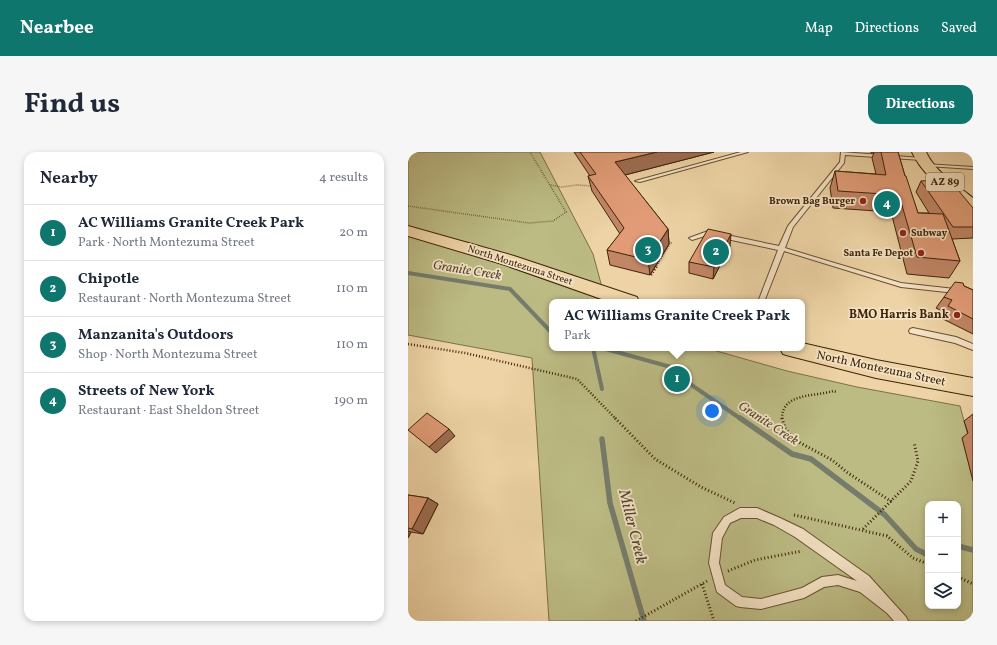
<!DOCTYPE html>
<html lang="en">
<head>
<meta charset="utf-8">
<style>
	body { margin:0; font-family:Vollkorn,serif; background:#f6f6f7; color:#1f2937 }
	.controls { position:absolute; right:12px; bottom:12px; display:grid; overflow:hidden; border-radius:8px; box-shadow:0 2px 6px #0003 }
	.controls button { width:36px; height:36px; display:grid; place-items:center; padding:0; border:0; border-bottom:1px solid #e0e1e3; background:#fff; color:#1f2937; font:20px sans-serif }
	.you { position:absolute; left:304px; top:259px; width:14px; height:14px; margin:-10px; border:3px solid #fff; border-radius:50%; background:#1a73e8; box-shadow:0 0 0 6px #1a73e833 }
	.badge { display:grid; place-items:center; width:26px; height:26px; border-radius:50%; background:#0f766e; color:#fff; font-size:13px; font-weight:700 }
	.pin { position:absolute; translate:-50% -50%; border:2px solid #fff; box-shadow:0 1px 4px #0006 }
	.popup { position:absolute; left:141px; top:147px; width:256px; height:52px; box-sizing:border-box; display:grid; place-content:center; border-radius:8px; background:#fff; filter:drop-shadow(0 1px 3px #0005); font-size:13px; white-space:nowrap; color:#747a83 }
	.popup b { font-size:15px; color:#1f2937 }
	.popup::after { content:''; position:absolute; left:50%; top:100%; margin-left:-8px; border:8px solid transparent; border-top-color:#fff }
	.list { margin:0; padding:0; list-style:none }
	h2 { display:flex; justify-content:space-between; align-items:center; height:52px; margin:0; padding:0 16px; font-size:17px }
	h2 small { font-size:13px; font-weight:400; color:#747a83 }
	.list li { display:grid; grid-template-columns:26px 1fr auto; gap:12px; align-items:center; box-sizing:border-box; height:56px; padding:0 16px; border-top:1px solid #e0e1e3 }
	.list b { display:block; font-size:15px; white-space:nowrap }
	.list p { margin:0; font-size:13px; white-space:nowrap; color:#747a83 }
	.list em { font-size:13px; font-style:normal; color:#747a83 }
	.icon { flex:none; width:22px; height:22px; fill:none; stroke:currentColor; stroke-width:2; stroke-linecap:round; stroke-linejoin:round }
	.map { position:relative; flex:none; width:565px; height:469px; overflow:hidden; border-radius:12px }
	header { display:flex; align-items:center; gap:24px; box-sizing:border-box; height:56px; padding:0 20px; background:#0f766e; color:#fff }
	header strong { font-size:19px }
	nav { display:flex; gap:22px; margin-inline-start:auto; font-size:14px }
	.intro { display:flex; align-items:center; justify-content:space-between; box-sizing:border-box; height:96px; padding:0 24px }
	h1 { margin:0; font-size:28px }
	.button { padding:10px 18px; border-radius:12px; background:#0f766e; color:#fff; font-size:14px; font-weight:700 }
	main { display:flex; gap:24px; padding:0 24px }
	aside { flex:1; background:#fff; border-radius:12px; box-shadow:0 2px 6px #0003 }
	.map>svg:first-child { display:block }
	.green { fill:#bcbb84; stroke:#7d6f46; fill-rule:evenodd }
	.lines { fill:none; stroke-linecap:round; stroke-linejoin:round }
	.stream-far1 { stroke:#757c6b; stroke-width:4 }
	.stream { stroke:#757c6b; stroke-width:5.5 }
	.lane-casing { stroke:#6a4f30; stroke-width:2 }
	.primary-casing { stroke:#3e2309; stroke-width:2 }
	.path-far2 { stroke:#3e2309; stroke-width:1.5; stroke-dasharray:0.5 1.5; stroke-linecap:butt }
	.path-far1 { stroke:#3e2309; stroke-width:2.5; stroke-dasharray:1 2; stroke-linecap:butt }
	.path { stroke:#3e2309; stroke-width:3; stroke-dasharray:1 2.5; stroke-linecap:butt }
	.lane { fill:#f3e2c4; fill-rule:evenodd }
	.primary { fill:#edd3a5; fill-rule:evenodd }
	.wall { fill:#c28666; stroke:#3e2309 }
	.shaded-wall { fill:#9e6d53; stroke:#3e2309 }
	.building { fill:#e19c77; stroke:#3e2309 }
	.poi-dot { fill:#8f2418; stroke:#f3e2c4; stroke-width:1.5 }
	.labels { text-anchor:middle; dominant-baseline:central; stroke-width:3.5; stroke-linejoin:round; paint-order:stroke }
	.far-poi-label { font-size:10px; font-weight:bold; fill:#3e2309; stroke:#f3e2c4; text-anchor:end }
	.far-street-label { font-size:10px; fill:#3e2309; stroke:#f3e2c4 }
	.shield { fill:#f3e2c4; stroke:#745c41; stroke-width:1 }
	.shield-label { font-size:11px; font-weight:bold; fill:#3e2309 }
	.poi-label { font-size:12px; font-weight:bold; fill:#3e2309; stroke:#f3e2c4; text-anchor:end }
	.street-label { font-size:12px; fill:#3e2309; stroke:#f3e2c4 }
	.water-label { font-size:13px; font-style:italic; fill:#554832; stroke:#f3e2c4 }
	.near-water-label { font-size:16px; font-style:italic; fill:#554832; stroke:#f3e2c4 }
</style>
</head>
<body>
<header>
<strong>Nearbee</strong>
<nav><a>Map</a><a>Directions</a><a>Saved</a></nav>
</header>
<div class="intro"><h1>Find us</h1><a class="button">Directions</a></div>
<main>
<aside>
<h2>Nearby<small>4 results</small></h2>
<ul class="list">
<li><span class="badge">1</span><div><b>AC Williams Granite Creek Park</b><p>Park · North Montezuma Street</p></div><em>20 m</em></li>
<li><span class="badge">2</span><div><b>Chipotle</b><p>Restaurant · North Montezuma Street</p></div><em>110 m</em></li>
<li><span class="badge">3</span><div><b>Manzanita's Outdoors</b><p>Shop · North Montezuma Street</p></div><em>110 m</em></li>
<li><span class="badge">4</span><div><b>Streets of New York</b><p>Restaurant · East Sheldon Street</p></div><em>190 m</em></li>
</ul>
</aside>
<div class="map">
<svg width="565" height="469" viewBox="0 0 565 469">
	<rect width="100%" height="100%" fill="#edd3a5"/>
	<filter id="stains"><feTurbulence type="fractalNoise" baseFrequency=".005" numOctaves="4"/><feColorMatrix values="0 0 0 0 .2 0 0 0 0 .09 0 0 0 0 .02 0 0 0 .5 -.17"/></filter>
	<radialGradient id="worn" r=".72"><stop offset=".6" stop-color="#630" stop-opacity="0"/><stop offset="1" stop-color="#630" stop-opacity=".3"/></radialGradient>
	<path class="green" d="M0 0H132L185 102 198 150H144V196H298L379 219 449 235 552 254 565 302V469H141L124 206 0 183ZM520 352H550V454H520Z"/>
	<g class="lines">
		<g class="stream-far1">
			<path d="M0 121 102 137 144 181"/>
			<path d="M185 196 194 237"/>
			<path d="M194 196 263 215 285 234 333 267"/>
		</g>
		<g class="stream">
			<path d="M332 266 384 302 403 307 477 363 508 397 520 403"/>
			<path d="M194 287 202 351 236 469"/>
			<path d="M550 394 565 398"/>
		</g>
		<defs>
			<g id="lane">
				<path d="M333 0H340L232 30 227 29Z"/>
				<path d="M433 0 514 6 516 7 514 8 437 3 436 11 385 75 377 96 493 131 565 139V143L493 135 376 99 356 150H350L370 98 300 83 284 88 281 86 300 79 371 94 380 74 432 10Z"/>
				<path d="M517 12 565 15V17L519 14 517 13Z"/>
				<path d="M505 176 548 185 565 192V198L547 191 502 181 501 179 502 177Z"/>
				<path d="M332 356H349L372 366 395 377 461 424 498 465 500 469H486L479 461 452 440 430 433 416 435 396 446 353 457 332 455 328 454 309 440 301 411 305 381 316 365ZM333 366H349L366 373 387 385 449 429 430 423 414 425 394 436 353 447 334 445 317 433 311 411 314 386 322 371Z"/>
			</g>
			<g id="primary">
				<path d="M504 0H518C528 21 548 32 565 46V59L560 57C539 39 516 26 504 0Z"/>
				<path d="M0 74 106 104 229 145 231 150H202L94 112 0 84Z"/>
				<path d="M394 191 468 208 565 226V244L468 226 382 204 375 202 372 196H394Z"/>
			</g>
		</defs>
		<use href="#lane" class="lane-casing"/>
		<use href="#primary" class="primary-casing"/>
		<g class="path-far2">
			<path d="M143 33 153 35 169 33 185 34"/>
			<path d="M0 54 121 71 145 69 158 60 122 0"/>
			<path d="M248 115 263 91 259 87"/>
		</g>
		<g class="path-far1">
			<path d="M243 123 249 114"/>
			<path d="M0 192 57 201 169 227 208 267"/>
			<path d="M374 267C374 240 407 245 425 239L429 240"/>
		</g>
		<g class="path">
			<path d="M207 266 247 307 293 335 327 351"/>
			<path d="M374 266 377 276 385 287 424 308 440 321 484 350"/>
			<path d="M386 363 479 384 505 406 520 412"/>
			<path d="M455 377 503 329 510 309 506 290"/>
			<path d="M320 419 347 408 394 399"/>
			<path d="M550 425 565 432"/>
			<path d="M294 432 306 469"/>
			<path d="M228 469 299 429"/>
		</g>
		<use href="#lane" class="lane"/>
		<use href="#primary" class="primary"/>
	</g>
	<g class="wall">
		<path d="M166 0H306L217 23 260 77 261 92 242 123 202 113 199 98 212 82 184 39 180 24H182Z"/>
		<path d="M463 0H490L497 24 510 61H521L508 40 513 29 537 38 565 56V86L544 87 552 109 541 126 499 122 483 60 425 56 422 36 427 19 468 22 464 6 466 1H463Z"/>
		<path d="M322 94 305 127 281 121V110Z"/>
		<path d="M556 134 565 138V182L531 165 536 160 528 156 536 145Z"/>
		<path d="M565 262V329L554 286 560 281 556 269Z"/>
		<path d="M0 343 20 346 30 352 15 382 3 380 0 386Z"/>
	</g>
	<g class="shaded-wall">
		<path d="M249 0H306L209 25 207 10Z"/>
		<path d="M260 77 261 92 242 123 240 108Z"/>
		<path d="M323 82 322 94 305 127 306 115Z"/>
		<path d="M41 277 47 284 28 301 21 295Z"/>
		<path d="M20 346 30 352 15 382 4 377Z"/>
		<path d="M0 379 3 380 0 386Z"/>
	</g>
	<g class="building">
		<path d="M172 0H249L207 10 260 77 240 108 199 98 216 76 180 24 188 22Z"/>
		<path d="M473 0H490L497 24H498L510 61 535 62 552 109 509 105 491 43 430 39 427 19 478 23Z"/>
		<path d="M530 28 537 38H550L565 56V75H545L513 29Z"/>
		<path d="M300 77 323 82 306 115 281 110Z"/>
		<path d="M547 130 555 131 556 134 565 138V167L540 154 544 148 536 145Z"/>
		<path d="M19 261 41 277 21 295 0 278Z"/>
		<path d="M0 343 20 346 4 377 0 376Z"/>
	</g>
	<g class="poi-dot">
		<circle cx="455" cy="49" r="4"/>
		<circle cx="495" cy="81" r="4"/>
		<circle cx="513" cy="101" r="4"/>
		<circle cx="549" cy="163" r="4"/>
	</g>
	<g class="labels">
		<g class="far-poi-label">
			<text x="447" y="49">Brown Bag Burger</text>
			<text x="503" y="81" text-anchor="start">Subway</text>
			<text x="505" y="101">Santa Fe Depot</text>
		</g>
		<g class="far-street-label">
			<text transform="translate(112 113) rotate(18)">North Montezuma Street</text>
		</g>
		<rect class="shield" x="518" y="21" width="38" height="18" rx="3"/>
		<g class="shield-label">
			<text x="537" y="30">AZ 89</text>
		</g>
		<g class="poi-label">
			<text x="541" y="163">BMO Harris Bank</text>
		</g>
		<g class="street-label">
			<text transform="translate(473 217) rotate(12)">North Montezuma Street</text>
		</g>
		<g class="water-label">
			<text transform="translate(59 119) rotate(9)">Granite Creek</text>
			<text transform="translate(360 272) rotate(33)">Granite Creek</text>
		</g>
		<g class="near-water-label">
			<text transform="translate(224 375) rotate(76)">Miller Creek</text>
		</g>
	</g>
	<rect width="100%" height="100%" filter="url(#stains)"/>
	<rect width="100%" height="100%" fill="url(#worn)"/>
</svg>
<div class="controls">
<button>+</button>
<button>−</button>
<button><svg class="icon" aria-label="layers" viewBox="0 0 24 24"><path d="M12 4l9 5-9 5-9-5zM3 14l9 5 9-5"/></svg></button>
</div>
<div class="you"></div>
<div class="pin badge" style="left:269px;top:227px">1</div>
<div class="popup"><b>AC Williams Granite Creek Park</b>Park</div>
<div class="pin badge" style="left:308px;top:100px">2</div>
<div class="pin badge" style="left:240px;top:98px">3</div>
<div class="pin badge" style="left:479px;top:52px">4</div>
</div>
</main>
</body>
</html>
